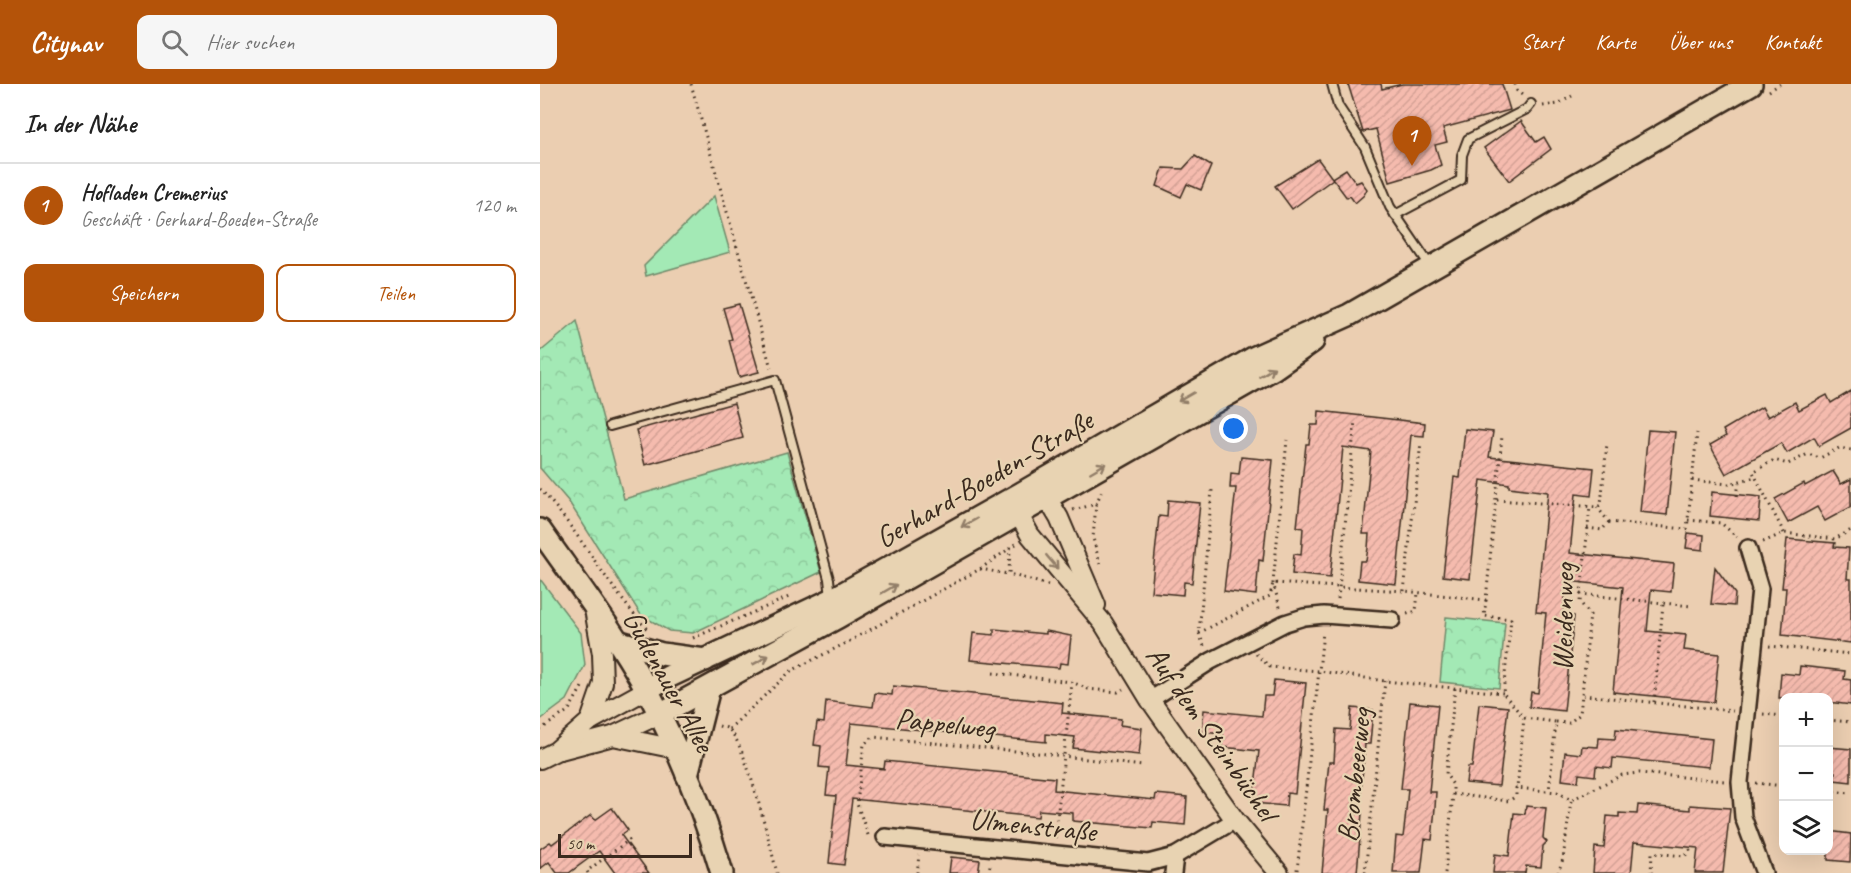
<!DOCTYPE html>
<html lang="de">
<head>
<meta charset="utf-8">
<style>
	body { margin:0; font-family:Caveat,sans-serif; background:#f6f6f6; color:#222 }
	.controls { position:absolute; right:18px; bottom:18px; display:grid; overflow:hidden; border-radius:12px; box-shadow:0 6px 24px #0002 }
	.controls button { width:54px; height:54px; display:grid; place-items:center; padding:0; border:0; border-bottom:2px solid #e0e0e0; background:#fff; color:#222; font:30px sans-serif }
	.scale { position:absolute; left:18px; bottom:15px; width:134px; box-sizing:border-box; padding-left:6px; border:3px solid #3b2a1e; border-top:0; font-size:16px; line-height:21px; white-space:nowrap; color:#3b2a1e; -webkit-text-stroke:4px #e8d3b2; paint-order:stroke }
	.you { position:absolute; left:694px; top:345px; width:21px; height:21px; margin:-15px; border:4px solid #fff; border-radius:50%; background:#1a73e8; box-shadow:0 0 0 9px #1a73e833 }
	.badge { display:grid; place-items:center; width:39px; height:39px; border-radius:50%; background:#b45309; color:#fff; font-size:20px; font-weight:700 }
	.pin { position:absolute; translate:-50% -50px; filter:drop-shadow(0 2px 3px #0008) }
	.pin::after { content:''; position:absolute; top:32px; width:21px; height:18px; background:inherit; clip-path:polygon(0 0,100% 0,50% 100%) }
	.list { margin:0; padding:0; list-style:none }
	h2 { display:flex; justify-content:space-between; align-items:center; height:78px; margin:0; padding:0 24px; font-size:26px }
	h2 small { font-size:20px; font-weight:400; color:#767676 }
	.list li { display:grid; grid-template-columns:39px 1fr auto; gap:18px; align-items:center; box-sizing:border-box; height:84px; padding:0 24px; border-top:2px solid #e0e0e0 }
	.list b { display:block; font-size:22px; white-space:nowrap }
	.list p { margin:0; font-size:20px; white-space:nowrap; color:#767676 }
	.list em { font-size:20px; font-style:normal; color:#767676 }
	.actions { display:flex; gap:12px; padding:18px 24px }
	.actions a { flex:1; padding:14px 0; border:2px solid #b45309; border-radius:12px; text-align:center; font-size:21px; color:#b45309 }
	.actions .main { background:#b45309; color:#fff }
	.icon { flex:none; width:33px; height:33px; fill:none; stroke:currentColor; stroke-width:2; stroke-linecap:round; stroke-linejoin:round }
	.map { position:relative; flex:none; width:1311px; height:789px; overflow:hidden }
	header { display:flex; align-items:center; gap:36px; box-sizing:border-box; height:84px; padding:0 30px; background:#b45309; color:#fff }
	header strong { font-size:28px }
	nav { display:flex; gap:33px; margin-inline-start:auto; font-size:21px }
	.search { width:420px; height:54px; background:#f6f6f6; display:flex; align-items:center; gap:15px; box-sizing:border-box; padding:0 21px; border-radius:12px; color:#767676; font-size:22px }
	main { display:flex }
	aside { flex:1; background:#fff }
	.map>svg:first-child { display:block }
	.grass { fill:#a3e9b5; stroke:#6f8a6a; stroke-width:1.5 }
	.forest { fill:url(#forest-crowns); stroke:#6f8a6a; stroke-width:1.5 }
	.building { fill:url(#building-hatch); stroke:#3b2a1e; stroke-width:1.5 }
	.lines { fill:none; stroke-linecap:round; stroke-linejoin:round }
	.service-casing { stroke:#3b2a1e; stroke-width:12 }
	.minor-casing { stroke:#3b2a1e; stroke-width:20 }
	.tertiary-casing { stroke:#3b2a1e; stroke-width:22 }
	.secondary-casing { stroke:#3b2a1e; stroke-width:26 }
	.path { stroke:#3b2a1e; stroke-width:3; stroke-dasharray:1.5 4.5; stroke-linecap:butt }
	.service { stroke:#e8d3b2; stroke-width:8 }
	.minor { stroke:#e8d3b2; stroke-width:15 }
	.tertiary { stroke:#e8d3b2; stroke-width:18 }
	.secondary { stroke:#e8d3b2; stroke-width:21 }
	.oneway { stroke:#927e68 }
	.labels { text-anchor:middle; dominant-baseline:central; stroke-width:4.5; stroke-linejoin:round; paint-order:stroke }
	.street-label { font-size:30px; fill:#3b2a1e; stroke:#e8d3b2 }
</style>
</head>
<body>
<header>
<strong>Citynav</strong>
<div class="search"><svg class="icon" aria-label="search" viewBox="0 0 24 24"><circle cx="10" cy="10" r="6"/><path d="M15 15l6 6"/></svg>Hier suchen</div>
<nav><a>Start</a><a>Karte</a><a>Über uns</a><a>Kontakt</a></nav>
</header>
<main>
<aside>
<h2>In der Nähe<small></small></h2>
<ul class="list">
<li><span class="badge">1</span><div><b>Hofladen Cremerius</b><p>Geschäft · Gerhard-Boeden-Straße</p></div><em>120 m</em></li>
</ul>
<div class="actions"><a class="main">Speichern</a><a>Teilen</a></div>
</aside>
<div class="map">
<svg width="1311" height="789" viewBox="0 0 1311 789">
	<defs>
		<pattern id="forest-crowns" width="20" height="18" patternUnits="userSpaceOnUse" patternTransform="scale(1.5)"><rect width="20" height="18" fill="#a3e9b5"/><path d="M2 6a3 3 0 1 1 6 0M12 15a3 3 0 1 1 6 0" fill="none" stroke="#8dc89b"/></pattern>
		<pattern id="building-hatch" width="6" height="6" patternUnits="userSpaceOnUse" patternTransform="scale(1.5)"><rect width="6" height="6" fill="#f5bbae"/><path d="M-1 1l2-2M0 6l6-6M5 7l2-2" fill="none" stroke="#d3a195"/></pattern>
	</defs>
	<rect width="100%" height="100%" fill="#ebceb1"/>
	<filter id="ink" filterUnits="userSpaceOnUse"><feTurbulence type="fractalNoise" baseFrequency=".0167" numOctaves="2"/><feDisplacementMap in="SourceGraphic" scale="12" xChannelSelector="R" yChannelSelector="G"/><feConvolveMatrix kernelMatrix="1 2 1 2 8 2 1 2 1" color-interpolation-filters="sRGB"/></filter>
	<g filter="url(#ink)">
		<g class="grass">
			<path d="M174 112 190 168 106 192 104 182Z"/>
			<path d="M0 495 41 549 45 581 27 616 0 636Z"/>
		</g>
		<g class="forest">
			<path d="M37 237 84 415 247 368 281 488 153 549 129 547 101 531 29 418 0 384V268Z"/>
			<path d="M906 533 965 539 959 604 900 598Z"/>
		</g>
		<g class="building">
			<path d="M808 0H841L842 5 862 0H962L970 26 903 44 907 58 895 61 901 81 891 86 850 98 836 45 823 48Z"/>
			<path d="M981 37 996 58 1004 53 1011 65 969 97 944 64Z"/>
			<path d="M655 72 671 82 661 106 647 100 641 113 617 102 623 84 643 85Z"/>
			<path d="M778 75 792 94 806 85 816 99 821 97 827 105 824 111 815 119 810 112 807 114 793 95 752 125 735 102Z"/>
			<path d="M199 220 219 288 199 293 189 256 192 255 183 224Z"/>
			<path d="M1311 307V344L1279 362 1274 353 1247 369 1241 359 1186 390 1170 361 1186 352 1183 346 1222 323 1228 333 1255 318 1259 326 1287 311 1291 319Z"/>
			<path d="M194 319 203 354 105 381 96 346Z"/>
			<path d="M779 327 885 339 884 352 871 351 856 500 818 496 820 477H826L828 464 829 450H823L831 367 803 363 790 494 752 490 754 470 761 471 762 458 763 444 757 443 766 360H769L771 341H778Z"/>
			<path d="M925 345 953 348 949 373 1054 384 1051 412 1036 410 1030 469 1134 480 1131 508 1111 506 1107 547 1146 551 1144 566 1179 570 1174 618 1073 608 1083 503 1027 497 1023 531 1034 532 1024 627 989 623 991 608 998 609 1006 529 996 528 1008 408 969 403V400L941 396 930 495 903 492 914 393 920 394Z"/>
			<path d="M1108 346 1135 348 1127 431 1100 428Z"/>
			<path d="M701 373 733 376 723 477 719 476 716 511 684 507 696 404H690L691 389 699 390Z"/>
			<path d="M1293 387 1301 400 1311 395V423L1285 437 1277 423 1248 439 1235 415 1264 399 1265 402Z"/>
			<path d="M1172 408 1221 413 1219 437 1170 432Z"/>
			<path d="M628 416 660 419 652 499 644 498 643 511 611 508 619 432 627 433Z"/>
			<path d="M1148 449 1164 451 1163 466 1146 464Z"/>
			<path d="M1247 455 1295 459 1294 463 1309 464 1307 495H1311V559L1242 551 1246 504H1242Z"/>
			<path d="M1175 483 1195 510 1194 522 1171 520Z"/>
			<path d="M454 545 506 550V547L531 552 528 580 520 579 519 584 430 576 433 549 454 551Z"/>
			<path d="M1260 582 1305 587 1304 595 1311 596V621L1288 618V614H1239L1241 589 1259 591Z"/>
			<path d="M734 596 766 599 755 710 747 709 746 722 713 719 719 667 682 663 683 650 662 648 664 626 722 632 724 612H732Z"/>
			<path d="M353 602 523 619 522 629 581 635 580 641 602 644 599 671 533 664 535 653 506 650V658L311 639 306 681 344 685 345 677 515 694 514 706 615 716 616 710 647 713 645 741 613 738 612 744 533 737V729L499 726 498 733 312 715 304 781 289 779 296 712 286 711 289 684 279 683 281 662 274 661 277 638 284 639 286 617 333 623 335 609 352 611Z"/>
			<path d="M870 618 898 621 889 708H896L895 724 892 756 885 755 881 789H853L856 752 863 753 865 737 868 705H861Z"/>
			<path d="M939 620 968 623 959 702 926 699 928 683H932Z"/>
			<path d="M812 624 833 626 830 660H825L819 729H822L817 789H782L788 726H784L789 678H794L796 645 810 646Z"/>
			<path d="M1076 645 1172 655 1169 683 1073 674 1072 684 1056 682 1055 692 1039 690 1038 698 1022 696 1025 668 1041 670 1042 662 1058 663 1059 654 1075 655Z"/>
			<path d="M1288 663 1311 665V698L1294 696 1295 688H1288Z"/>
			<path d="M1098 721 1150 726V721L1190 724 1183 789H1155L1158 764 1094 758 1091 789H1053L1055 763 1064 764 1067 732 1079 733V729L1097 730Z"/>
			<path d="M986 722 1006 724 1003 754 1007 758 1003 762 1001 783 986 782 985 789H953L955 770 969 772 974 729 985 730Z"/>
			<path d="M72 724 88 746 81 751 109 789H75L59 767 29 789H17L9 778 0 785V765L10 758 12 760 51 731 55 736Z"/>
			<path d="M1288 747 1311 750 1310 778 1288 776Z"/>
			<path d="M411 773 440 776 438 789H409Z"/>
		</g>
		<g class="lines">
			<defs>
				<g id="service">
					<path d="M792 0 798 22 825 63 850 123 891 183"/>
					<path d="M855 131 921 96 922 71 928 55 987 25 991 20"/>
					<path d="M70 342 235 296 289 495 291 514"/>
				</g>
				<g id="minor">
					<path d="M1208 464 1220 505 1200 698 1203 733 1224 789"/>
					<path d="M610 616 671 577 745 539 764 533 784 531 852 536"/>
					<path d="M345 753 608 779 635 772 695 736"/>
					<path d="M633 789 635 772"/>
				</g>
				<g id="tertiary">
					<path d="M495 408 507 414 519 434 556 521"/>
					<path d="M478 418 476 423 479 431 490 451 563 539 610 616 695 736 739 789"/>
					<path d="M50 637 63 599 62 570 54 525"/>
					<path d="M73 652 136 665"/>
					<path d="M20 666 73 652 120 630"/>
					<path d="M0 675 16 667 50 637 106 606"/>
				</g>
				<g id="secondary">
					<path d="M0 446C42 506 88 565 120 631 145 681 166 735 182 789"/>
					<path d="M77 557 122 570 165 576"/>
					<path d="M106 606 128 593 291 516 480 410 715 273 809 231 1211 0"/>
					<path d="M120 630 298 533 733 285 773 257"/>
					<path d="M147 691 169 604"/>
				</g>
			</defs>
			<use href="#service" class="service-casing"/>
			<use href="#minor" class="minor-casing"/>
			<use href="#tertiary" class="tertiary-casing"/>
			<use href="#secondary" class="secondary-casing"/>
			<g class="path">
				<path d="M151 0 231 284"/>
				<path d="M975 0 977 7 982 11"/>
				<path d="M1229 7 1240 0"/>
				<path d="M1003 22 1018 20 1032 12"/>
				<path d="M1152 396 1189 400 1215 393"/>
				<path d="M0 405C40 448 67 502 107 545"/>
				<path d="M1197 412 1199 398"/>
				<path d="M957 416 1057 423 1061 421 1067 359"/>
				<path d="M556 420 553 454 560 480"/>
				<path d="M1057 423 1069 438"/>
				<path d="M533 426 556 420 563 404"/>
				<path d="M1148 436 1181 439 1197 453"/>
				<path d="M1069 438 1147 445 1157 349"/>
				<path d="M1047 444 1062 446 1069 438"/>
				<path d="M1244 449 1213 388 1234 376 1248 380 1268 370 1280 374 1299 364 1311 366"/>
				<path d="M1223 458 1244 449 1295 455 1311 446"/>
				<path d="M470 463 469 490 508 501"/>
				<path d="M440 485 468 490"/>
				<path d="M864 507 881 358"/>
				<path d="M1040 510 1151 522"/>
				<path d="M798 515 815 336"/>
				<path d="M946 516 944 532 971 535 963 609 984 634 977 704"/>
				<path d="M740 523 733 499 747 356"/>
				<path d="M867 530 876 527 878 509"/>
				<path d="M659 549 730 512 733 499 864 507 946 516 962 352"/>
				<path d="M153 554 249 513"/>
				<path d="M664 562 659 549 672 406"/>
				<path d="M1229 562 1311 570"/>
				<path d="M716 570 730 583 779 587 783 548"/>
				<path d="M453 589 532 598 548 605 578 608 583 605"/>
				<path d="M1043 611 1193 627"/>
				<path d="M1114 618 1123 520"/>
				<path d="M1223 630 1244 632"/>
				<path d="M984 634 1016 638 1009 707"/>
				<path d="M1288 636 1311 638"/>
				<path d="M1016 638 1029 639 1040 630 1050 531 1040 518 1050 423"/>
				<path d="M179 642C182 643 186 643 188 645 205 655 231 765 237 789"/>
				<path d="M189 645 251 587 308 558 440 485 476 460"/>
				<path d="M0 646 29 626 42 603"/>
				<path d="M1216 699 1244 702"/>
				<path d="M1288 707 1311 709"/>
				<path d="M913 710 969 717 976 712V704L1017 708 1031 716 1082 691 1099 689 1185 697"/>
				<path d="M328 751 317 720 324 660 333 653 507 670 602 682"/>
				<path d="M515 754 532 598"/>
				<path d="M757 786 779 587 845 597 963 609"/>
				<path d="M48 789 47 787 93 753"/>
				<path d="M377 789 379 771"/>
				<path d="M449 789 450 780"/>
				<path d="M825 789 845 597"/>
				<path d="M905 789 913 710V701L906 690 915 604"/>
				<path d="M1018 789 1023 775 1031 716"/>
				<path d="M1111 789 1112 769 1145 772 1152 764"/>
			</g>
			<use href="#service" class="service"/>
			<use href="#minor" class="minor"/>
			<use href="#tertiary" class="tertiary"/>
			<use href="#secondary" class="secondary"/>
		</g>
		<defs><path id="oneway-shaft" d="M-6 0H5M1.5-3L5.5 0L1.5 3" fill="none" stroke-width="1.6" stroke-linecap="round" stroke-linejoin="round" transform="scale(1.5)"/></defs>
		<g class="oneway">
			<use href="#oneway-shaft" transform="translate(727 288) rotate(-31)"/>
			<use href="#oneway-shaft" transform="translate(646 313) rotate(150)"/>
			<use href="#oneway-shaft" transform="translate(558 384) rotate(-30)"/>
			<use href="#oneway-shaft" transform="translate(429 439) rotate(151)"/>
			<use href="#oneway-shaft" transform="translate(512 478) rotate(50)"/>
			<use href="#oneway-shaft" transform="translate(349 505) rotate(-30)"/>
			<use href="#oneway-shaft" transform="translate(221 576) rotate(-29)"/>
		</g>
	</g>
	<g class="labels">
		<g class="street-label">
			<text transform="translate(444 395) rotate(-30)">Gerhard-Boeden-Straße</text>
			<text transform="translate(1023 533) rotate(-89)">Weidenweg</text>
			<text transform="translate(129 597) rotate(61)">Gudenauer Allee</text>
			<text transform="translate(405 639) rotate(6)">Pappelweg</text>
			<text transform="translate(672 649) rotate(55)">Auf dem Steinbüchel</text>
			<text transform="translate(814 691) rotate(-84)">Brombeerweg</text>
			<text transform="translate(493 741) rotate(6)">Ulmenstraße</text>
		</g>
	</g>
</svg>
<div class="controls">
<button>+</button>
<button>−</button>
<button><svg class="icon" aria-label="layers" viewBox="0 0 24 24"><path d="M12 4l9 5-9 5-9-5zM3 14l9 5 9-5"/></svg></button>
</div>
<div class="scale">50 m</div>
<div class="you"></div>
<div class="pin badge" style="left:872px;top:82px">1</div>
</div>
</main>
</body>
</html>
